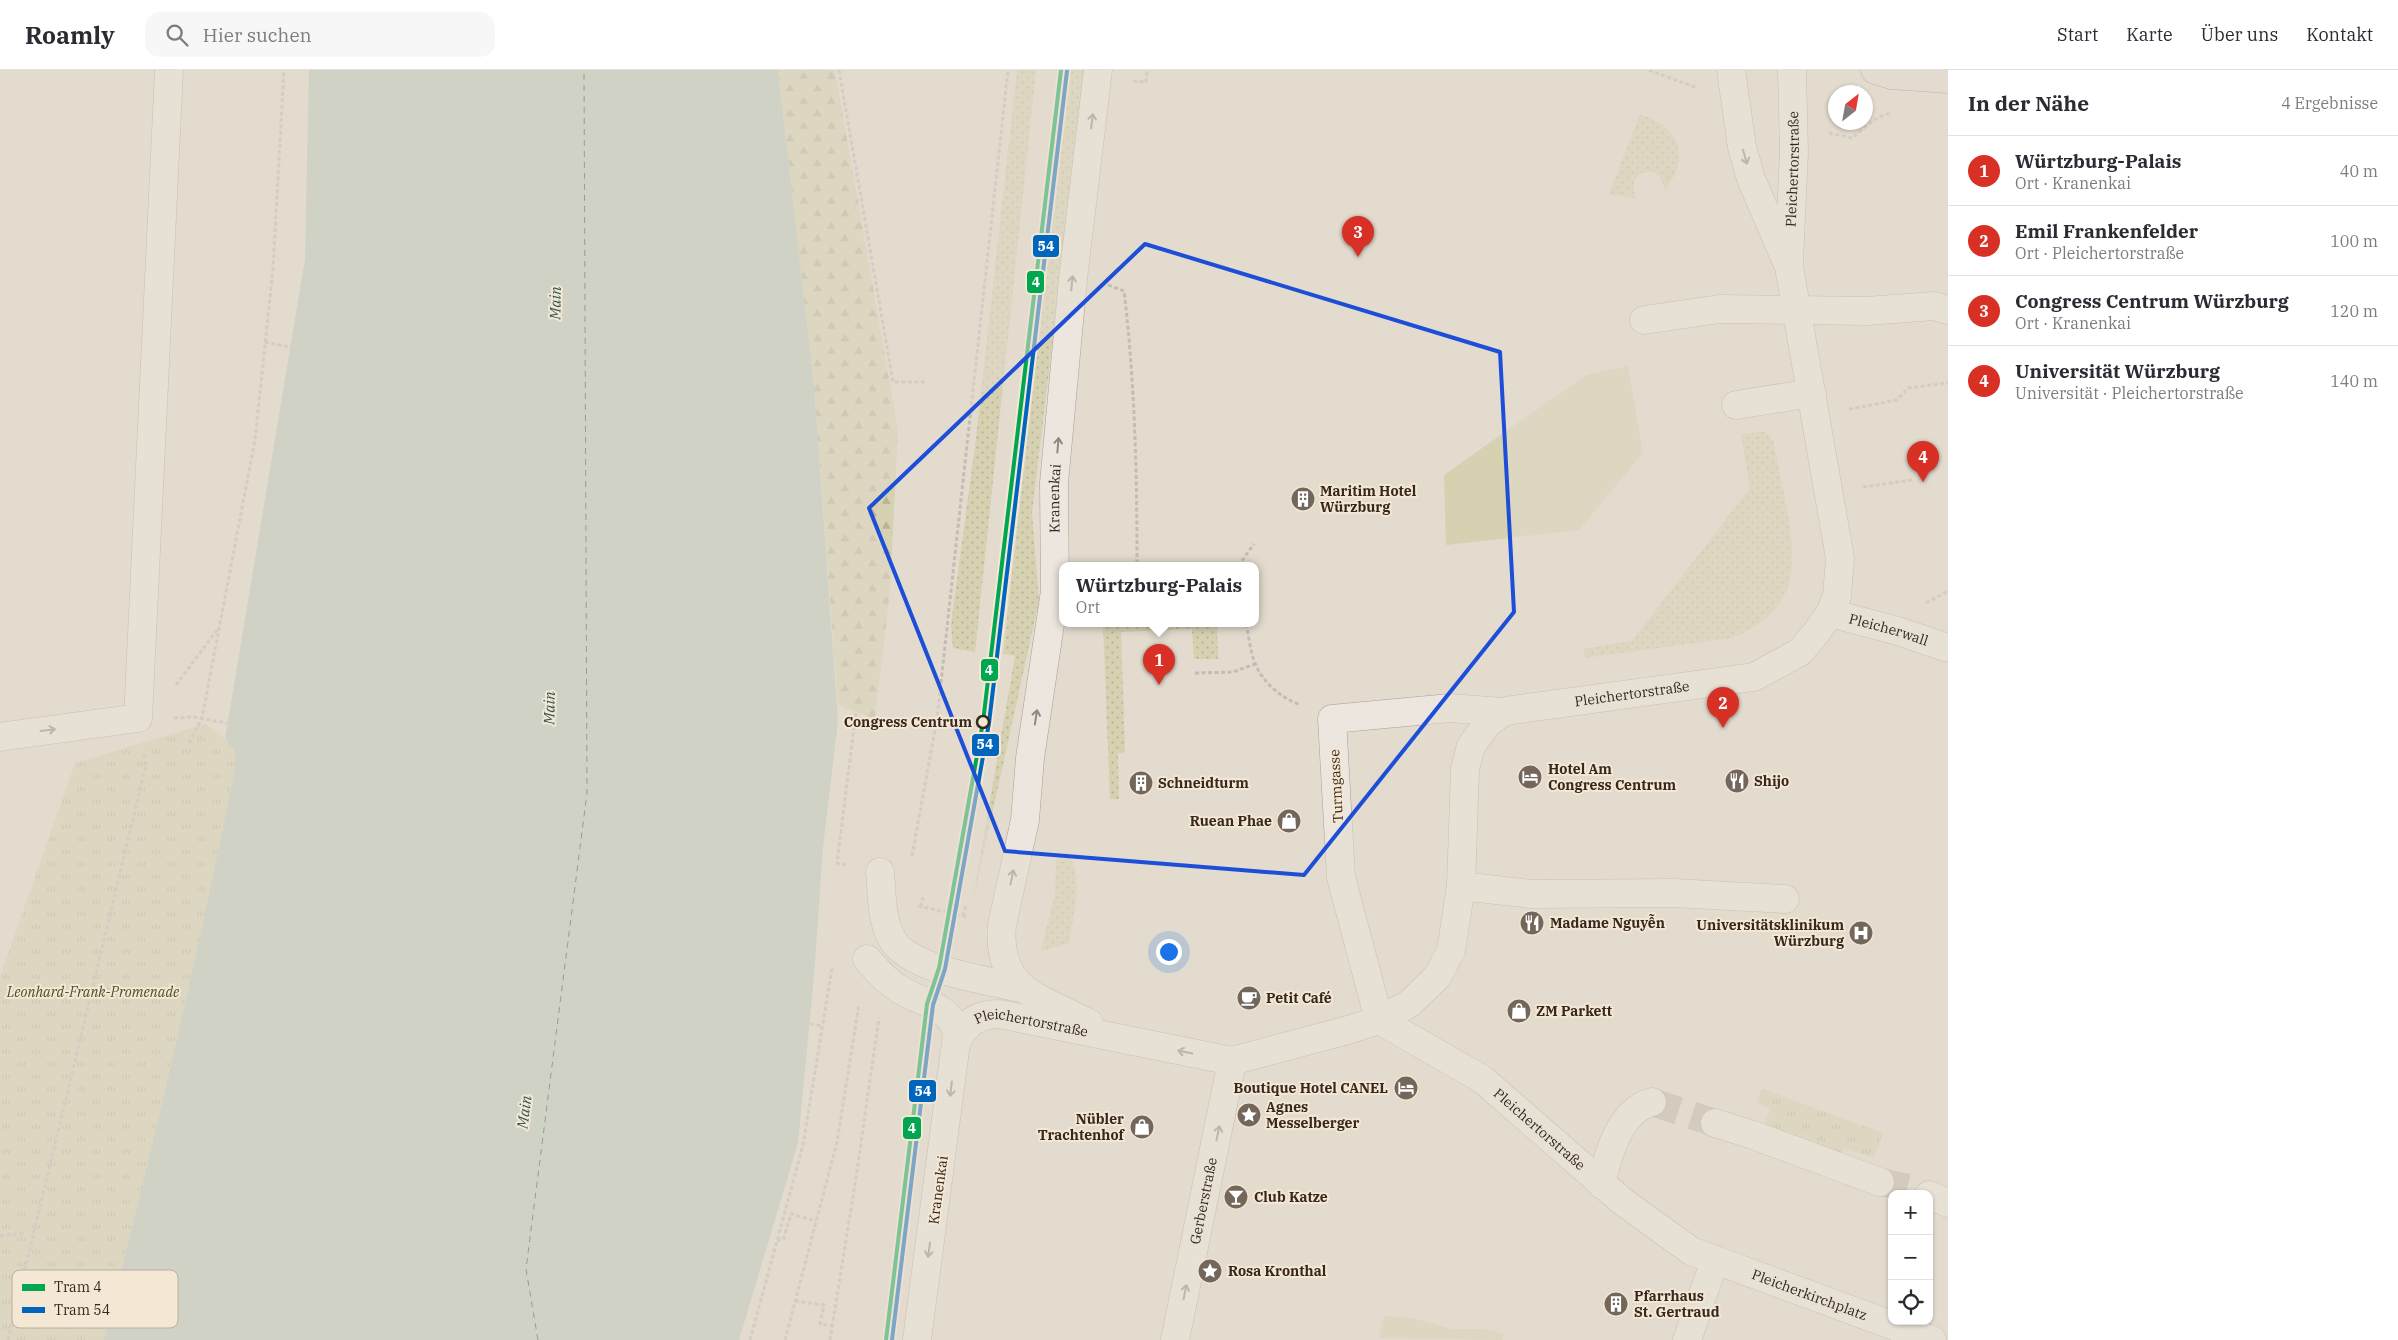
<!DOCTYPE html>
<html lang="de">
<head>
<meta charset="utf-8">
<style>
	body { margin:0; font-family:"IBM Plex Serif",serif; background:#f7f7f7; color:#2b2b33 }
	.controls { position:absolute; right:15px; bottom:15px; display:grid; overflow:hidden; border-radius:10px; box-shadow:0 1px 4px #0004 }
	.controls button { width:45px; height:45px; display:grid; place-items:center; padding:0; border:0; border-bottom:1px solid #e1e1e2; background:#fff; color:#2b2b33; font:25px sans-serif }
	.compass { position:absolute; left:1828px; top:15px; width:45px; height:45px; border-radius:50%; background:#fff; box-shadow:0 1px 4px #0004; rotate:31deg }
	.you { position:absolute; left:1168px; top:881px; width:18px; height:18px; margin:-12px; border:4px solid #fff; border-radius:50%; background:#1a73e8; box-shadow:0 0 0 8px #1a73e833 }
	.badge { display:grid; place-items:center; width:32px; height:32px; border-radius:50%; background:#d93025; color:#fff; font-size:16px; font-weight:700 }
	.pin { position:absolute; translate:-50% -41px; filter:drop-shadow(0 1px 2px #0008) }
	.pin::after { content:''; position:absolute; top:26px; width:18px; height:15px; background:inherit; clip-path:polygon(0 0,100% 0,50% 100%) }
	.popup { position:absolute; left:1059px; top:492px; width:200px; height:65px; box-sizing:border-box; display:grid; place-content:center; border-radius:10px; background:#fff; filter:drop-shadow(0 1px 4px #0005); font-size:16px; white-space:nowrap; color:#7c7c81 }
	.popup b { font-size:19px; color:#2b2b33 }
	.popup::after { content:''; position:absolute; left:50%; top:100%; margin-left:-10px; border:10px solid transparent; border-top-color:#fff }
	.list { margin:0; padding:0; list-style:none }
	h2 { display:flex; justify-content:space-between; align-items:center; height:65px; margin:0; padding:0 20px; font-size:21px }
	h2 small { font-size:16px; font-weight:400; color:#7c7c81 }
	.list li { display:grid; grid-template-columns:32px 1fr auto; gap:15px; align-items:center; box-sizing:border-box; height:70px; padding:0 20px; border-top:1px solid #e1e1e2 }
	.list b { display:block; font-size:19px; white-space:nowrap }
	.list p { margin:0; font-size:16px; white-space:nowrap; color:#7c7c81 }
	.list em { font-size:16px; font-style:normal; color:#7c7c81 }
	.icon { flex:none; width:28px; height:28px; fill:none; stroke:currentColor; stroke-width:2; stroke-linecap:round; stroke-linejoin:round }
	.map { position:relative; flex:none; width:1948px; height:1270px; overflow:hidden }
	header { display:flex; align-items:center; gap:30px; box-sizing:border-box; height:70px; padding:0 25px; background:#fff; border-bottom:1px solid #e1e1e2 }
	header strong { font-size:24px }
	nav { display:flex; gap:28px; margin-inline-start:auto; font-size:18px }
	.search { width:350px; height:45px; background:#f7f7f7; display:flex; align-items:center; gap:12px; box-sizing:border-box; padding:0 18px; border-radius:15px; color:#7c7c81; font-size:19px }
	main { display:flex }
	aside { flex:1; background:#fff }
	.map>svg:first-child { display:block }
	.grass { fill:url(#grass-dots) }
	.forest { fill:url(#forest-firs) }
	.park { fill:url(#park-tufts) }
	.garden { fill:#d5d1b1 }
	.water { fill:#b8c7bc }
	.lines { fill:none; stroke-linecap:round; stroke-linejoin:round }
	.ferry { stroke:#2f564f; stroke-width:1; stroke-dasharray:6 5; stroke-linecap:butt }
	.minor-tunnel { stroke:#c1b7ab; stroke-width:28; stroke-dasharray:28 14; stroke-linecap:butt }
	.minor-casing { stroke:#a8a097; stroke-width:29 }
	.major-casing { stroke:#8e867e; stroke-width:29 }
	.path { stroke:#c4bdb6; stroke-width:3; stroke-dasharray:4 2.5; stroke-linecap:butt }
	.minor { stroke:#ece6de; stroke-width:28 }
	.major { stroke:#e2dbd1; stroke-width:28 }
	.tram-1-casing { stroke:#f4e7d4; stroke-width:8 }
	.tram-2-casing { stroke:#f4e7d4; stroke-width:8 }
	.tram-1 { stroke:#00a650; stroke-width:4 }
	.tram-2 { stroke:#0065bd; stroke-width:4 }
	.oneway { stroke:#92877e }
	.marked { fill:none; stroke:#1d4ed8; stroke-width:4; stroke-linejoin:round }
	.stop-dot { fill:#f4e7d4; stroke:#37281f; stroke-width:2.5 }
	.labels { text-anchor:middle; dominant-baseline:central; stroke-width:4; stroke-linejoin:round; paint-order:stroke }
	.street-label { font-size:14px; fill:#37281f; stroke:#f4e7d4 }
	.poi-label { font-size:14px; font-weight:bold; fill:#37281f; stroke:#f4e7d4; text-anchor:start }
	.stop-label { font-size:14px; font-weight:bold; fill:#37281f; stroke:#f4e7d4; text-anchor:end }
	.park-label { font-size:14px; font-style:italic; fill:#4b5227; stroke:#f4e7d4 }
	.water-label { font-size:15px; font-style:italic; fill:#2f564f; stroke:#f4e7d4 }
	.key { fill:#f4e7d4; stroke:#bbae9e; stroke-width:1 }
	.key-label { font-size:14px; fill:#37281f }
	.line-badge { stroke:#f4e7d4; stroke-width:2 }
	.badge-label { font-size:14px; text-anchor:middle; font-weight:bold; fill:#fff }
</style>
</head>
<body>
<header>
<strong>Roamly</strong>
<div class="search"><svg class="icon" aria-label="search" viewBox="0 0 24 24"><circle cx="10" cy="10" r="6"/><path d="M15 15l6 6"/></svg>Hier suchen</div>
<nav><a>Start</a><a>Karte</a><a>Über uns</a><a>Kontakt</a></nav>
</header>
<main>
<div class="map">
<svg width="1948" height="1270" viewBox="0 0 1948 1270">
	<defs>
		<pattern id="grass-dots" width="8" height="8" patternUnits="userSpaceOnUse" patternTransform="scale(1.25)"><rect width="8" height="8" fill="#d5d1b1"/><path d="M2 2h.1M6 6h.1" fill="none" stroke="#b7b398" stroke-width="1.8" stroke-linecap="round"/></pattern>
		<pattern id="forest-firs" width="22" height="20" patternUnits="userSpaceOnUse" patternTransform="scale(1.25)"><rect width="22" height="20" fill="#d5d1b1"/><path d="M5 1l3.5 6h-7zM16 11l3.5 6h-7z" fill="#b7b398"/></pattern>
		<pattern id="park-tufts" width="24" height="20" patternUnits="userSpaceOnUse" patternTransform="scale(1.25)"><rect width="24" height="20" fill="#d5d1b1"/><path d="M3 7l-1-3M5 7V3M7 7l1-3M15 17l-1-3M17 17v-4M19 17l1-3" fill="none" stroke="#b7b398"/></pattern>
	</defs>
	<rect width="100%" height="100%" fill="#e3dbce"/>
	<g class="grass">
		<path d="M1017 0H1036L975 582 953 578 951 555 976 368Z"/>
		<path d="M1069 0H1085L1032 443 1039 531 972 835 1015 586 1003 584Z"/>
		<path d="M1640 44C1649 48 1658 51 1665 57 1687 75 1680 103 1664 121 1663 88 1621 101 1637 129L1609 124Z"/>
		<path d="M1759 362H1765L1773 371C1778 392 1782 414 1786 435 1798 497 1799 540 1732 568L1585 588 1583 579 1632 571 1750 418 1741 364Z"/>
		<path d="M1103 554H1217L1218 589H1194L1192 559 1121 562 1125 682 1118 683 1119 729H1110Z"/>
		<path d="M1061 786H1068C1085 804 1072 851 1069 873L1041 881 1055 824 1056 791Z"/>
	</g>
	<path class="forest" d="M778 0H835L898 360 890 520 875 649 838 635 814 316Z"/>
	<g class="park">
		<path d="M205 654C222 664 233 674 236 693 198 887 152 1079 104 1270H0V907L75 693Z"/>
		<path d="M1762 1019 1883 1063 1874 1088 1844 1078 1841 1086 1763 1058 1770 1038 1757 1033Z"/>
	</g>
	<g class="garden">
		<path d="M1628 296 1643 383 1579 460 1446 475 1444 405 1586 305Z"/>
		<path d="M1384 1246 1413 1248 1451 1259H1483L1504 1264 1502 1270 1379 1268Z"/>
	</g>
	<path class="water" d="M309 0H778L814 316 838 651 823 777 814 906 798 1073 739 1270H104C152 1079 198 887 236 693L234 681 225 669 305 189Z"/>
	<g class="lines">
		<path class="ferry" d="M538 1270 526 1199 587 723 584 0"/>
		<g class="minor-tunnel">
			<path d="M1652 1032 1715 1053"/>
			<path d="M1880 1112 1917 1120"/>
		</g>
		<defs>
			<g id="minor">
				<path id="s1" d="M1789 191 1794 81 1792 0"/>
				<path d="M1644 250 1720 239 1867 241 1934 236 1948 240"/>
				<path d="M1736 335 1812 323"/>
				<path id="s2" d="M1830 543 1898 561 1948 578"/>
				<path d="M0 667 138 648 169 0"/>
				<path d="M880 802C882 824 881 849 892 869 909 900 989 911 1022 918"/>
				<path d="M1461 816 1531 824 1674 823 1785 829"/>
				<path d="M867 889C877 900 886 911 899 919 920 933 952 935 957 965L917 1270"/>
				<path id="s3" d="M1379 950 1482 1009 1622 1131 1691 1181 1932 1270"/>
				<path d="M1379 950 1341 807 1332 649 1450 638 1503 642"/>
				<path id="s4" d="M1089 953C1041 928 996 921 1002 855L1025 750 1030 688 1055 521 1054 413 1073 209 1098 0"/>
				<path id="s5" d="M957 971C965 953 979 944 999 944L1232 991 1348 960 1379 950 1409 934 1437 907 1451 881 1461 816 1465 699 1471 676 1488 653 1503 642 1512 640 1754 607 1800 582 1816 563 1830 543 1837 526 1840 488 1789 197 1751 109 1742 77 1731 0"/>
				<path d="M1715 1053 1753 1065 1880 1112"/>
				<path d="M1601 1114C1608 1084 1620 1040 1652 1032"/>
				<path d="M1929 1125 1948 1133"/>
				<path id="s6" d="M1175 1270 1232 991"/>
				<path d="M1687 1270 1715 1190"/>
			</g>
			<path id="major" d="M1875 0 1891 5 1948 9"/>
		</defs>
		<use href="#minor" class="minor-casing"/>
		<use href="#major" class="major-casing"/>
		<g class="path">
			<path d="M839 0 893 312H926"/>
			<path d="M1649 0 1697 18"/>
			<path d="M1133 11 1146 12 1147 0"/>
			<path d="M1829 63 1852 68C1863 59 1876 45 1892 43"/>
			<path d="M1108 215 1124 221C1135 313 1137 405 1137 496"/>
			<path d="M265 272 290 277"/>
			<path d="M1849 339 1897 330 1908 318 1948 313"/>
			<path d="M1863 417 1912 410"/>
			<path d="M1238 496 1254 474"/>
			<path d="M1926 533 1948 521"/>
			<path d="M1246 554C1249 566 1250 581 1255 593 1262 612 1282 629 1301 635"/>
			<path d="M1195 603 1233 602 1255 594"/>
			<path d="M176 615 217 560"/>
			<path d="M174 648 193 647 227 653"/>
			<path d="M189 673 202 648 255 370 273 199 284 0"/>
			<path d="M912 786 937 649 1008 0"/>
			<path d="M846 795 837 793 856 642"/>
			<path d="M918 836 968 847"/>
			<path d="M921 837 923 827"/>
			<path d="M963 846 966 834"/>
			<path d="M778 949 823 956"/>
			<path d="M0 1166 26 1163"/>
			<path d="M777 1170H783L791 1144 816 1151"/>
			<path d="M795 1231 824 1235 820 1254 833 1256"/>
			<path d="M8 1270 146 695 143 682"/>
			<path d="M750 1270 803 1075 832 898"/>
			<path d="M785 1270 837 1072 859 934"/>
			<path d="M830 1270 855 1114 879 948"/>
		</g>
		<use href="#minor" class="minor"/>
		<use href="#major" class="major"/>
		<defs>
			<path id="tram-1" d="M886 1270 927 934 939 898 983 652 1061 0"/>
			<path id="tram-2" d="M892 1270 933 935 945 899 989 653 1067 1"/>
		</defs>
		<use href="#tram-1" class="tram-1-casing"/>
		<use href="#tram-2" class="tram-2-casing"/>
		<use href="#tram-1" class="tram-1"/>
		<use href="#tram-2" class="tram-2"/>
	</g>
	<defs><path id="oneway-shaft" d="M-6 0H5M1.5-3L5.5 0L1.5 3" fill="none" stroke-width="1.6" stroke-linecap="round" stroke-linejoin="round" transform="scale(1.25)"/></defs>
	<g class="oneway">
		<use href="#oneway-shaft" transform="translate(1092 51) rotate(-83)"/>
		<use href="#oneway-shaft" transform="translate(1745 87) rotate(74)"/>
		<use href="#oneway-shaft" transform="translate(1072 213) rotate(-84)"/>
		<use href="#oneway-shaft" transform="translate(1058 375) rotate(-85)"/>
		<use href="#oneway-shaft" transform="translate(1036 647) rotate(-81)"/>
		<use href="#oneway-shaft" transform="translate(48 660) rotate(-7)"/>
		<use href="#oneway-shaft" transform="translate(1012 807) rotate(-78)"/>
		<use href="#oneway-shaft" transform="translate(1185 982) rotate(-168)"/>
		<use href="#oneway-shaft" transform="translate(951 1019) rotate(97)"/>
		<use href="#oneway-shaft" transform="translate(1218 1063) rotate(-78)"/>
		<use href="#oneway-shaft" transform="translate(929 1180) rotate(98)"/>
		<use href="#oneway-shaft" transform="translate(1185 1222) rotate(-79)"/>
	</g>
	<path d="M0 0H1948V1270H0ZM1145 174 1500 282 1514 542 1304 805 1005 781 869 438Z" fill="#e3dbce" fill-opacity=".55" fill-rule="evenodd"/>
	<path class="marked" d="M1145 174 1500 282 1514 542 1304 805 1005 781 869 438Z"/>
	<defs>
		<symbol id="building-disc" viewBox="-11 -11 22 22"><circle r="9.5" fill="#73675c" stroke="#f4e7d4"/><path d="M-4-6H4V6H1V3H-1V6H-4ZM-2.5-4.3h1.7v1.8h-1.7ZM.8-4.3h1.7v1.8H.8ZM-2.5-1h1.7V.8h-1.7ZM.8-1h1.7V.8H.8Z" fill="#fff"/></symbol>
		<symbol id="hotel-disc" viewBox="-11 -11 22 22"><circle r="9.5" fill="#73675c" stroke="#f4e7d4"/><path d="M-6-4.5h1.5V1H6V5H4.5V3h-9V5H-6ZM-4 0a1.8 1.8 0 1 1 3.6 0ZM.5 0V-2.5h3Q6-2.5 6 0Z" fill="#fff"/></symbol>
		<symbol id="restaurant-disc" viewBox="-11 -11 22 22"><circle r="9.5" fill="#73675c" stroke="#f4e7d4"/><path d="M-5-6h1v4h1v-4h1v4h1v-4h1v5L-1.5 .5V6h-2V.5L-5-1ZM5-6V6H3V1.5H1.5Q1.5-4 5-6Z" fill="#fff"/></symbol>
		<symbol id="shop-disc" viewBox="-11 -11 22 22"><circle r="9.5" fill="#73675c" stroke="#f4e7d4"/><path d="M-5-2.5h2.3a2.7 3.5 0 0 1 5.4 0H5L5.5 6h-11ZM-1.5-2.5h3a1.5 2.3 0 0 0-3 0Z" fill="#fff"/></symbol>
		<symbol id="hospital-disc" viewBox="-11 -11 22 22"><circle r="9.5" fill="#73675c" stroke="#f4e7d4"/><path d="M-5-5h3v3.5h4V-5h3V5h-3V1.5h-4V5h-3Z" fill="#fff"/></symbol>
		<symbol id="cafe-disc" viewBox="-11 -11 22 22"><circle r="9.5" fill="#73675c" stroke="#f4e7d4"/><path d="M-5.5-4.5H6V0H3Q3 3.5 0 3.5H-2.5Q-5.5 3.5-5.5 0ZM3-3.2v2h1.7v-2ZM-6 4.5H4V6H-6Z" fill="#fff"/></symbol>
		<symbol id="sight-disc" viewBox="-11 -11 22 22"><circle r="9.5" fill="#73675c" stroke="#f4e7d4"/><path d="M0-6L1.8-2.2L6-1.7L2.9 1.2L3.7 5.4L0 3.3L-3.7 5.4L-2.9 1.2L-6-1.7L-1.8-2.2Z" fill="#fff"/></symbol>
		<symbol id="bar-disc" viewBox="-11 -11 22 22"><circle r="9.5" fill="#73675c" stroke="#f4e7d4"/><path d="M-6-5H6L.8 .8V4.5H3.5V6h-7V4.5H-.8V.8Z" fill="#fff"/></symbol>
	</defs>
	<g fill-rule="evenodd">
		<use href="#building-disc" x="1289" y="415" width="28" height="28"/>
		<use href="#hotel-disc" x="1516" y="693" width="28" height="28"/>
		<use href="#restaurant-disc" x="1723" y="697" width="28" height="28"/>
		<use href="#building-disc" x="1127" y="699" width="28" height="28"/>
		<use href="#shop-disc" x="1275" y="737" width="28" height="28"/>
		<use href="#restaurant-disc" x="1518" y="839" width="28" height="28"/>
		<use href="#hospital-disc" x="1847" y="849" width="28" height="28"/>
		<use href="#cafe-disc" x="1235" y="914" width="28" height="28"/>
		<use href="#shop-disc" x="1505" y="927" width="28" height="28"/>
		<use href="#hotel-disc" x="1392" y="1004" width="28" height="28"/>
		<use href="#sight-disc" x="1235" y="1031" width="28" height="28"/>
		<use href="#shop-disc" x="1128" y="1043" width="28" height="28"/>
		<use href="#bar-disc" x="1222" y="1113" width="28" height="28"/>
		<use href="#sight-disc" x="1196" y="1187" width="28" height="28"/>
		<use href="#building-disc" x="1602" y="1220" width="28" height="28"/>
	</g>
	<circle class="stop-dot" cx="983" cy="652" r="6"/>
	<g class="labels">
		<g class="street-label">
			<text stroke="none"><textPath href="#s1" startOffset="92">Pleichertorstraße</textPath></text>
			<text stroke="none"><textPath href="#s4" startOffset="575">Kranenkai</textPath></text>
			<text stroke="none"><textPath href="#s2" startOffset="61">Pleicherwall</textPath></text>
			<text stroke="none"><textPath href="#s5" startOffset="930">Pleichertorstraße</textPath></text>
			<text transform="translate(1336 716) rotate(-93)">Turmgasse</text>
			<text stroke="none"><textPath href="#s5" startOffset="86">Pleichertorstraße</textPath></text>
			<text stroke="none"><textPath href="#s3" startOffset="195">Pleichertorstraße</textPath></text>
			<text transform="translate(938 1120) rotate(-82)">Kranenkai</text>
			<text stroke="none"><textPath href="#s6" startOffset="142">Gerberstraße</textPath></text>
			<text stroke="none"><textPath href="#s3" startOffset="516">Pleicherkirchplatz</textPath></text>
		</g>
		<g class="poi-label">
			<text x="1320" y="421">Maritim Hotel<tspan x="1320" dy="16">Würzburg</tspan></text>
			<text x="1548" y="699">Hotel Am<tspan x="1548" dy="16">Congress Centrum</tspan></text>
			<text x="1754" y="711">Shijo</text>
			<text x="1158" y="713">Schneidturm</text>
			<text x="1272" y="751" text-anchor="end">Ruean Phae</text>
			<text x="1550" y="853">Madame Nguyễn</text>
			<text x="1844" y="855" text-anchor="end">Universitätsklinikum<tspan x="1844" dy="16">Würzburg</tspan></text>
			<text x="1266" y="928">Petit Café</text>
			<text x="1536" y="941">ZM Parkett</text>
			<text x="1388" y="1018" text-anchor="end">Boutique Hotel CANEL</text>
			<text x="1266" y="1037">Agnes<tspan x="1266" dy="16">Messelberger</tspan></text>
			<text x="1124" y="1049" text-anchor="end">Nübler<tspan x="1124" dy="16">Trachtenhof</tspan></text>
			<text x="1254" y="1127">Club Katze</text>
			<text x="1228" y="1201">Rosa Kronthal</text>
			<text x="1634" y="1226">Pfarrhaus<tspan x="1634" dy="16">St. Gertraud</tspan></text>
		</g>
		<g class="stop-label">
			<text x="972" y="652">Congress Centrum</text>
		</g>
		<g class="park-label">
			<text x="93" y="922">Leonhard-Frank-Promenade</text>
		</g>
		<g class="water-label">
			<text transform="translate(555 233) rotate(-89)">Main</text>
			<text transform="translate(549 638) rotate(-89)">Main</text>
			<text transform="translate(524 1042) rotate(-82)">Main</text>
		</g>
	</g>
	<rect x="12" y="1200" width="166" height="58" rx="8" class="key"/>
	<rect x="22" y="1214" width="23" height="7" fill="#00a650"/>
	<rect x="22" y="1237" width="23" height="6" fill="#0065bd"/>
	<g class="key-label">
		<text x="54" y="1222">Tram 4</text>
		<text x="54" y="1245">Tram 54</text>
	</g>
	<g class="line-badge">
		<rect x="1032" y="164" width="28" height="24" rx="5" fill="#0065bd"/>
		<rect x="1026" y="200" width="19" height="24" rx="5" fill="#00a650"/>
		<rect x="980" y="588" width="19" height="24" rx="5" fill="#00a650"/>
		<rect x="971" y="663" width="29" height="24" rx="5" fill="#0065bd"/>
		<rect x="908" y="1009" width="29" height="24" rx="5" fill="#0065bd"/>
		<rect x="902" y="1046" width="20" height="24" rx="5" fill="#00a650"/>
	</g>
	<g class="badge-label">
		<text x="1046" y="181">54</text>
		<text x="1036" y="217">4</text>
		<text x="989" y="605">4</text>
		<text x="985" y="679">54</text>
		<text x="923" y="1026">54</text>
		<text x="912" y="1063">4</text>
	</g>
</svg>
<div class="controls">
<button>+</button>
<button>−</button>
<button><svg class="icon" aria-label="locate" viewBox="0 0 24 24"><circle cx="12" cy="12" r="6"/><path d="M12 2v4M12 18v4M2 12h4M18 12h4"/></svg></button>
</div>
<svg class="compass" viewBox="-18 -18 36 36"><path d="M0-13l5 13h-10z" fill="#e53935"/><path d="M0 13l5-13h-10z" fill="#7c7c81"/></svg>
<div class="you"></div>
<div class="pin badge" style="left:1159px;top:615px">1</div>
<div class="popup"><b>Würtzburg-Palais</b>Ort</div>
<div class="pin badge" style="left:1723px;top:658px">2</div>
<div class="pin badge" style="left:1358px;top:187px">3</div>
<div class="pin badge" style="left:1923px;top:412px">4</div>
</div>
<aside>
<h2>In der Nähe<small>4 Ergebnisse</small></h2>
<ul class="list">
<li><span class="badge">1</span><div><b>Würtzburg-Palais</b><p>Ort · Kranenkai</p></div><em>40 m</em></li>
<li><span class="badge">2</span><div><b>Emil Frankenfelder</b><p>Ort · Pleichertorstraße</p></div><em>100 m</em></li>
<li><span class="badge">3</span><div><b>Congress Centrum Würzburg</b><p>Ort · Kranenkai</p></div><em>120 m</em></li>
<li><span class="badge">4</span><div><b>Universität Würzburg</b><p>Universität · Pleichertorstraße</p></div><em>140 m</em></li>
</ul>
</aside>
</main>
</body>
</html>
